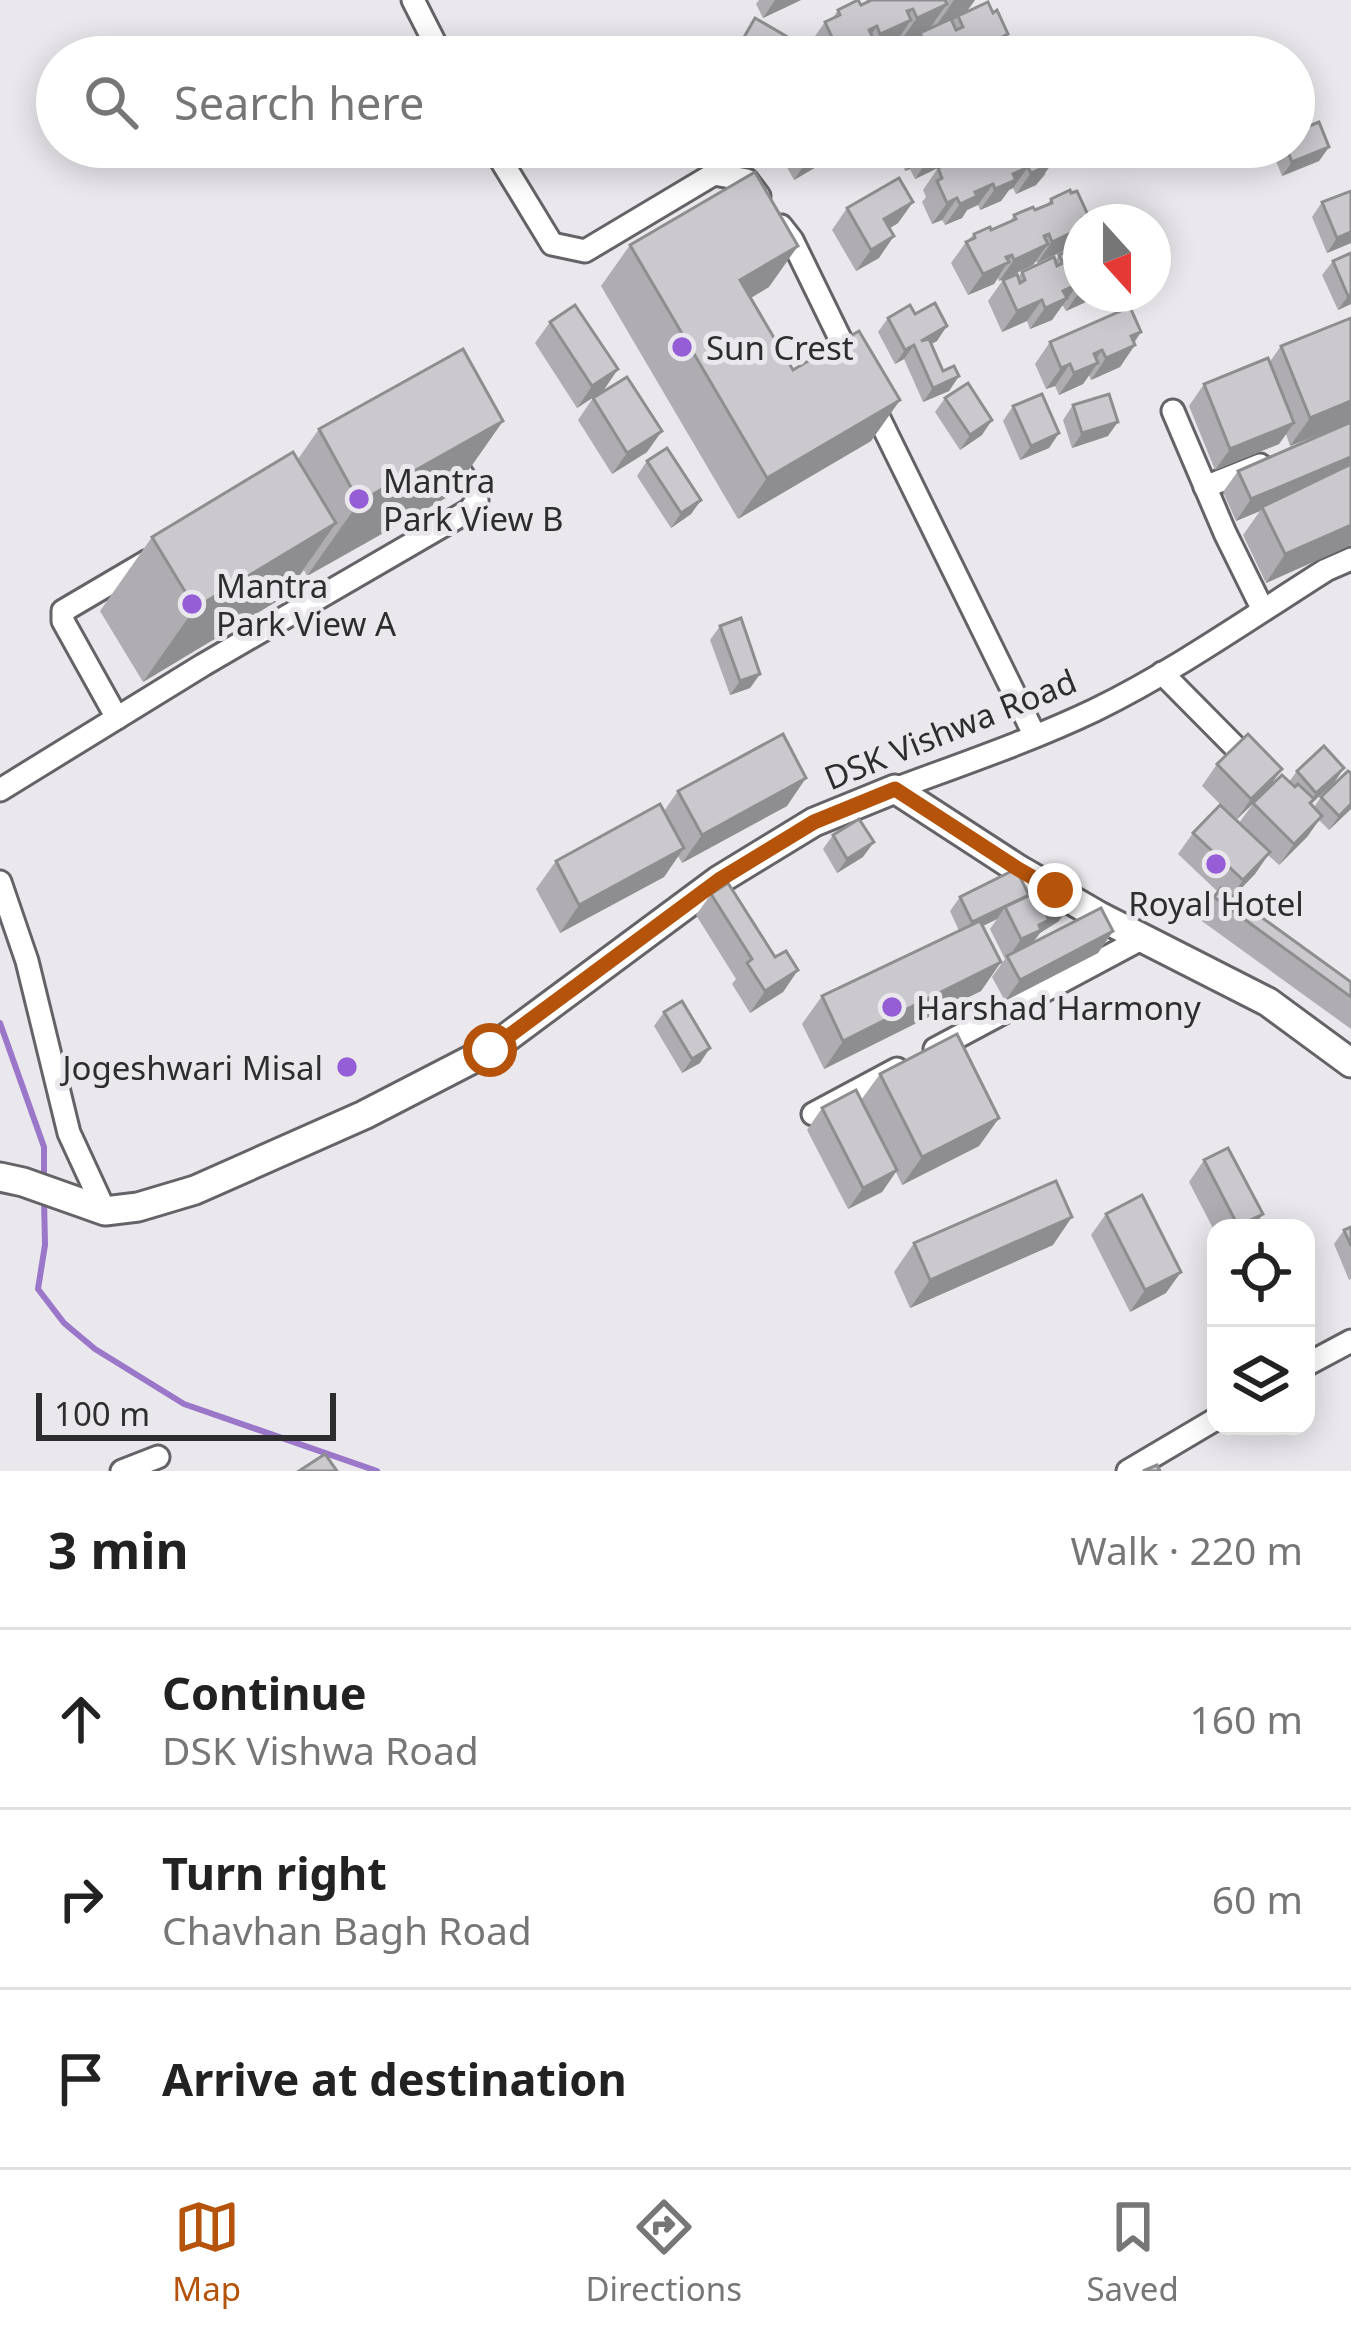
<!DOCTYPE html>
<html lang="en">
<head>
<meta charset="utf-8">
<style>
	body { margin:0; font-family:"Noto Sans",sans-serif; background:#f6f6f6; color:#222 }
	.controls { position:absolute; right:36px; bottom:36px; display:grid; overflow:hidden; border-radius:24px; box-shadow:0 6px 30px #0003 }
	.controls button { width:108px; height:108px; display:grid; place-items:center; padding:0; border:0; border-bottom:3px solid #e0e0e0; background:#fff; color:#222; font:60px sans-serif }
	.compass { position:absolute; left:1063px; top:204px; width:108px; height:108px; border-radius:50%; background:#fff; box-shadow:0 6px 30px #0003; rotate:159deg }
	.scale { position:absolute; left:36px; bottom:30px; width:300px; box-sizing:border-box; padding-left:12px; border:6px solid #2d2d2f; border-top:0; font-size:33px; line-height:42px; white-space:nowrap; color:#2d2d2f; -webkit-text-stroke:9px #eae8ed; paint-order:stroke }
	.stop { position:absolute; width:36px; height:36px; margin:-27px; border:9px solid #b45309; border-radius:50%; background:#fff }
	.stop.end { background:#b45309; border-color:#fff; box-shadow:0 3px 12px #0008 }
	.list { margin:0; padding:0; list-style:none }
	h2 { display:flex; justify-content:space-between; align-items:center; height:156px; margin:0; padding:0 48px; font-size:51px }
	h2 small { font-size:39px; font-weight:400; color:#767676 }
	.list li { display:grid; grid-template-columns:78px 1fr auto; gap:36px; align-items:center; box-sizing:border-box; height:180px; padding:0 48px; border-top:3px solid #e0e0e0 }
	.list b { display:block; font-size:45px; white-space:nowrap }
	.list p { margin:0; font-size:39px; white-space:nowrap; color:#767676 }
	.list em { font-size:39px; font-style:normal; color:#767676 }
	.icon { flex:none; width:66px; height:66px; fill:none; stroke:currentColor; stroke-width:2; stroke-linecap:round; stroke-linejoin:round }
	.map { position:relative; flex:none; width:1351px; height:1471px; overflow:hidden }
	.search { position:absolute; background:#fff; box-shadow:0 6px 30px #0003; left:36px; right:36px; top:36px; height:132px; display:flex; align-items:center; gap:30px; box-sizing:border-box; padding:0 42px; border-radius:66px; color:#767676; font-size:45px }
	.sheet { height:696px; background:#fff }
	nav { display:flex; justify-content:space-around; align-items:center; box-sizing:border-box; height:168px; border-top:3px solid #e0e0e0; background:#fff; font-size:33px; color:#767676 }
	nav a { display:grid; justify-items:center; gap:6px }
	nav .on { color:#b45309 }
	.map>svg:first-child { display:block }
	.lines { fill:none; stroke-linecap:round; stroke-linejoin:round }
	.stream { stroke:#9a77c9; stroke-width:6 }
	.minor-casing { stroke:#656367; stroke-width:27 }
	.tertiary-casing { stroke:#656367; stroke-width:33 }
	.minor { stroke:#fff; stroke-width:21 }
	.tertiary { stroke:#fff; stroke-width:27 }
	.wall { fill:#afadb1 }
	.shaded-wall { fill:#8e8d90 }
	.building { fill:#cbc9ce; stroke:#8e8d90; stroke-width:3 }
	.route { stroke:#b45309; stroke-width:15 }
	.poi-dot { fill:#955ed6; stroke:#eae8ed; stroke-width:4.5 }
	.labels { text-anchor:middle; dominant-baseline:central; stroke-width:10; stroke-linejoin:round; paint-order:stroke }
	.poi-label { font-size:33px; fill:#2d2d2f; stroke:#eae8ed; text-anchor:start }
	.street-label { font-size:33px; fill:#2d2d2f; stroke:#eae8ed }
</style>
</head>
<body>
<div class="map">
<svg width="1351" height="1471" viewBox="0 0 1351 1471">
	<rect width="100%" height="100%" fill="#eae8ed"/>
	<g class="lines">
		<g class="stream">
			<path d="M0 1023 44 1147V1180"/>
			<path d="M44 1199 45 1245 38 1289 64 1323 95 1349 184 1404 377 1471"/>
		</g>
		<defs>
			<g id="minor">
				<path d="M413 0 442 57"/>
				<path d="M493 147 552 244 585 251 714 174 747 180 759 196"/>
				<path d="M781 226 792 240 852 363"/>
				<path d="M871 402 1035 736"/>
				<path d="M1173 411 1225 533 1263 610"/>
				<path d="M1205 487 1260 465"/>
				<path d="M1162 673 1254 766"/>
				<path d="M117 718 63 621V611L148 561"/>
				<path d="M895 789C962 764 1030 741 1095 710 1175 671 1250 618 1326 570L1351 559"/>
				<path d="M0 790 203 665 470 510 477 500 475 494 450 456"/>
				<path d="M0 882 27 961 69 1133 105 1211"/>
				<path d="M935 1049 1141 939"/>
				<path d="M813 1114 897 1069"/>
				<path d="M1306 1365 1351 1341"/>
				<path d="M122 1471 158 1457"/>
				<path d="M1128 1471 1216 1419"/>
			</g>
			<path id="tertiary" d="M0 1177 23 1182 105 1211 138 1207 195 1190 364 1115 490 1050 719 880 814 822 895 789 1018 869 1099 916 1268 1002 1351 1063"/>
		</defs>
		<use href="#minor" class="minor-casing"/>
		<use href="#tertiary" class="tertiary-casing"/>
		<use href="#minor" class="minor"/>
		<use href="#tertiary" class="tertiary"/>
	</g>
	<g class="wall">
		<path d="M759 0H801L763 18 756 4Z"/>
		<path d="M867 0H975L966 12 993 13 1008 34 991 57H875L877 55 873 57H808L805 50 825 22 832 19 838 10 861 5Z"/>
		<path d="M755 18 780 57H739L732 53Z"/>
		<path d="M776 147H850L794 180Z"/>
		<path d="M898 147H982L950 163 948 158 942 166 915 179 910 169 905 171 896 150Z"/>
		<path d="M986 147 1046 174 1036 185 1016 194 1013 188 1009 190 1001 201 980 210 978 205 967 210 962 218 945 225 942 220 932 224 922 202 926 197 923 190 938 168 968 159 973 153Z"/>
		<path d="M1274 147H1329L1319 161 1282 176 1272 151Z"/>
		<path d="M1351 191V243L1327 253 1312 217 1322 202Z"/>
		<path d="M1051 199 1088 215 1070 248 1037 263 1036 261 1033 265 999 281 998 278 994 284 968 295 951 263 966 242 974 234 991 230 1010 222 1014 215 1047 205Z"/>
		<path d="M913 202 898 223 889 229 879 258 856 271 832 230 847 208Z"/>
		<path d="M630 245 769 287 751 298 793 370 900 400 871 441 738 519 601 286Z"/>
		<path d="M1351 253V304L1338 310 1322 275 1333 261Z"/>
		<path d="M1059 255 1088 301 1066 311 1063 306H1061L1052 320 1030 329 1027 321 1002 332 988 301 1003 280 1018 277 1022 272 1055 261Z"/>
		<path d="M915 314 937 341 931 344 943 371 959 376 949 391 923 402 904 359 895 364 878 332 888 318Z"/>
		<path d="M550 322 618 369 603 391 577 408 535 343Z"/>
		<path d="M1141 332 1120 367 1091 380 1089 375 1083 384 1059 395 1055 386 1046 389 1035 364 1050 342Z"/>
		<path d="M1281 346 1351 422 1290 446 1286 434 1279 444 1215 470 1189 406 1204 384 1269 363Z"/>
		<path d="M593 398 647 452 612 474 578 420Z"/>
		<path d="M945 398 982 435 960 450 935 412Z"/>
		<path d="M1073 405 1108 436 1072 448 1063 420Z"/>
		<path d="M1013 406 1059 433 1049 448 1020 460 1003 421Z"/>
		<path d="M503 421 451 495 307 576 304 570 284 597 143 682 100 611 152 537 298 459 319 429Z"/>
		<path d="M647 461 701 500 691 514 671 528 637 476Z"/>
		<path d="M1238 471 1351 545 1266 583 1243 535 1260 511 1236 521 1223 492Z"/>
		<path d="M720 626 760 674 750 688 730 695 710 640Z"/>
		<path d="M1217 764 1268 788 1289 782 1297 771 1334 783 1311 804 1314 807 1321 797 1351 809 1329 830 1319 820 1307 837 1279 865 1268 855 1255 874 1233 897 1351 982V1029L1199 919 1218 892 1178 854 1193 833 1239 823 1253 804 1236 820 1202 786Z"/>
		<path d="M678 791 787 806 682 863 678 856 664 877 560 933 536 889 556 861 664 811Z"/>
		<path d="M833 835 863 857 837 873 823 849Z"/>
		<path d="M711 894 775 957 798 970 783 992 750 1013 732 984 736 979 696 915Z"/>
		<path d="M1029 895 1059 921 1040 933 1034 941 1113 931 1098 953 1005 1001 992 977 1005 959 990 929 997 919 983 926 1001 962 981 991 824 1069 802 1024 822 996 959 931 950 911 960 897Z"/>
		<path d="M664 1012 700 1063 682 1073 654 1026Z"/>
		<path d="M880 1074 999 1118 979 1146 902 1185 896 1172 882 1192 848 1209 807 1130 822 1108 861 1100Z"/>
		<path d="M1204 1160 1253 1228H1216V1234L1189 1182Z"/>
		<path d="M1106 1214 1166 1293 1130 1312 1091 1235Z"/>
		<path d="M1351 1227V1279L1349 1280 1334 1244 1344 1230Z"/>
		<path d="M914 1243 1053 1245 910 1308 894 1272Z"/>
	</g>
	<g class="shaded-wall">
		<path d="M775 0H801L763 18Z"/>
		<path d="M954 0H975L965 14 934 29Z"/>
		<path d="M947 4 927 32 897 46 917 18Z"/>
		<path d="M913 9 902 24 911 20 892 48 879 52 873 57H865L880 34Z"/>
		<path d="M877 26 867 41 873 38 860 57H841L869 30Z"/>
		<path d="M1008 34 991 57H977L998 39Z"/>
		<path d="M829 147H850L794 180 809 158Z"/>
		<path d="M952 147H956L942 166 915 179 930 157Z"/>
		<path d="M961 147H982L950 163Z"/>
		<path d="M1329 147 1319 161 1282 176 1292 162Z"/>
		<path d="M925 148 910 169 905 171 920 150Z"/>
		<path d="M1060 153 1036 185 1016 194 1031 173 1049 158Z"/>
		<path d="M1028 167 1013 188 1009 190 1001 201 980 210 995 189 1013 174Z"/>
		<path d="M993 184 978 205 967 210 962 218 945 225 960 204 975 192Z"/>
		<path d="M957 198 942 220 932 224 947 203Z"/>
		<path d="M913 202 898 223 869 240 884 219Z"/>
		<path d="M1088 215 1083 222 1081 233 1070 248 1037 263 1052 242 1082 218Z"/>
		<path d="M1351 232V243L1327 253 1337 238Z"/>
		<path d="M1049 234 1039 248 1048 244 1033 265 999 281 1014 260Z"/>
		<path d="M894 236 879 258 856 271 871 250Z"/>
		<path d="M798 246 769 287 711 321 740 280Z"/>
		<path d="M1012 255 994 284 968 295 983 274Z"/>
		<path d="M1078 284 1052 320 1030 329 1045 308 1063 291Z"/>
		<path d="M1081 290V294H1093L1088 301 1066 311Z"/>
		<path d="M1351 294V304L1338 310 1348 296Z"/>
		<path d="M1042 300 1027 321 1002 332 1017 311Z"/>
		<path d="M947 326 937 341 917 352 921 341Z"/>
		<path d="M1141 332 1129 348 1135 345 1120 367 1091 380 1106 358 1131 336Z"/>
		<path d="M914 345 904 359 895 364 905 350Z"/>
		<path d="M1102 350 1092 365 1098 363 1083 384 1059 395 1074 373 1094 354Z"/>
		<path d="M1070 364 1055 386 1046 389 1061 368Z"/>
		<path d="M618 369 603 391 577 408 592 386Z"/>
		<path d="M959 376 949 391 923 402 933 388Z"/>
		<path d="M900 400 871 441 738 519 767 478Z"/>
		<path d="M1351 401V422L1290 446 1310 418Z"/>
		<path d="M992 420 982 435 960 450 970 435Z"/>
		<path d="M503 421 451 495 307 576 359 502Z"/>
		<path d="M1118 422 1108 436 1072 448 1082 433Z"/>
		<path d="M1294 423 1279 444 1215 470 1230 449Z"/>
		<path d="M662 431 647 452 612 474 627 453Z"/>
		<path d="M1059 433 1049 448 1020 460 1031 446Z"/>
		<path d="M1351 457V472L1262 507 1260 511 1236 521 1251 499Z"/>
		<path d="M701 500 691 514 671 528 681 513Z"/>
		<path d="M336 523 284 597 143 682 195 608Z"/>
		<path d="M1351 525V545L1266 583 1285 554Z"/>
		<path d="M760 674 750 688 730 695 740 681Z"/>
		<path d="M1344 768 1334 783 1306 808 1316 793Z"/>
		<path d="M1282 769 1267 790 1236 820 1251 799Z"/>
		<path d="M806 778 787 806 682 863 702 835Z"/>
		<path d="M1351 804V809L1329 830 1339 816Z"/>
		<path d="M1322 816 1307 837 1279 865 1294 844Z"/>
		<path d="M874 842 863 857 837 873 847 859Z"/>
		<path d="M684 848 664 877 560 933 579 905Z"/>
		<path d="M1270 852 1255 874 1228 902 1243 880Z"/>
		<path d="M1029 895 1005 907 997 919 962 936 972 922Z"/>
		<path d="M1074 900 1059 921 1040 933 1026 951 1008 958 1021 939 1047 916Z"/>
		<path d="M1113 931 1098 953 1005 1001 1020 980Z"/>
		<path d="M1001 962 981 991 824 1069 843 1041Z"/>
		<path d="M798 970 783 992 750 1013 765 991Z"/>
		<path d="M710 1048 700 1063 682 1073 692 1059Z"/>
		<path d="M999 1118 979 1146 902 1185 922 1157Z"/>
		<path d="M897 1170 882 1192 848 1209 863 1188Z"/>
		<path d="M1263 1214 1253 1228H1237L1238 1226Z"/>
		<path d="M1072 1217 1053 1245 910 1308 930 1280Z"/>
		<path d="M1181 1272 1166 1293 1130 1312 1145 1290Z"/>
	</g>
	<g class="building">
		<path d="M858 0 861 5 872 0H945L947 4 917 18 913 9 907 11 911 20 880 34 877 26 869 30 873 38 845 51 841 43 836 46 825 22 840 15 838 10Z"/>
		<path d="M988 2 993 13 997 10 1008 34 998 39 1001 44 979 54 976 49 961 57H881L879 52 915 36 919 46 925 43 920 33 951 19 956 30 963 27 958 16Z"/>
		<path d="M755 18 791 39 780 57H773L743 39Z"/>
		<path d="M1319 122 1329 147 1292 162 1286 147H1294V132Z"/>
		<path d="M803 147H829L809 158Z"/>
		<path d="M919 147H952L930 157 925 148 920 150Z"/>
		<path d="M986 147H1058L1060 153 1049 158 1051 164 1031 173 1028 167 1013 174 1016 180 995 189 993 184 975 192 977 196 960 204 957 198 947 203 937 181 942 178 938 168 967 156 970 164 976 161 973 153Z"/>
		<path d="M755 172 798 246 740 280 793 370 859 331 900 400 767 478 630 245Z"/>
		<path d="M899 178 913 202 884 219 894 236 871 250 847 208Z"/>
		<path d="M1070 190 1071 193 1077 191 1088 215 1082 218 1083 222H1081V228L1052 242 1049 234 1044 236 1048 244 1014 260 1012 255 1006 257 1009 262 983 274 966 242 975 238 974 234 990 227 991 230 1016 219 1014 215 1033 207 1035 210 1052 203 1051 199Z"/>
		<path d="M1351 191V232L1337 238 1322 202Z"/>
		<path d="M1081 245V290L1078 284 1063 291 1067 298 1045 308 1042 300 1017 311 1003 280 1017 274 1020 283 1025 280 1022 272 1054 257 1057 266 1063 263 1059 255Z"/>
		<path d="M1351 253V294L1348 296 1333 261Z"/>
		<path d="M935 303 947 326 921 341 929 339 943 371 954 366 959 376 933 388 914 345 905 350 888 318 910 305 915 314Z"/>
		<path d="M575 305 618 369 592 386 550 322Z"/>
		<path d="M1130 307 1141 332 1131 336 1135 345 1106 358 1102 350 1094 354 1098 363 1074 373 1070 364 1061 368 1050 342Z"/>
		<path d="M1351 318V401L1310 418 1281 346Z"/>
		<path d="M463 349 503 421 359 502 319 429Z"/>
		<path d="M1268 358 1294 423 1230 449 1204 384Z"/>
		<path d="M627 377 662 431 627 453 593 398Z"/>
		<path d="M968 383 992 420 970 435 945 398Z"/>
		<path d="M1042 394 1059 433 1031 446 1013 406Z"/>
		<path d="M1109 394 1118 422 1082 433 1073 405Z"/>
		<path d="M1351 422V457L1251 499 1238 471Z"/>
		<path d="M667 448 701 500 681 513 647 461Z"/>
		<path d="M293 452 336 523 195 608 152 537Z"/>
		<path d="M1351 464V525L1285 554 1262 507Z"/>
		<path d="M741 618 760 674 740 681 720 626Z"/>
		<path d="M783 734 806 778 702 835 678 791Z"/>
		<path d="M1248 734 1282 769 1251 799 1217 764Z"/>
		<path d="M1324 746 1344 768 1316 793 1297 771Z"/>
		<path d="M1348 771 1351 773V804L1339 816 1321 797Z"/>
		<path d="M1282 775 1295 787 1298 784 1314 799 1310 803 1322 816 1294 844 1253 803Z"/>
		<path d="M660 804 684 848 579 905 556 861Z"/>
		<path d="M1220 805 1270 852 1243 880 1193 833Z"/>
		<path d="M859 819 874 842 847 859 833 835Z"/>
		<path d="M1016 869 1029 895 972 922 960 897Z"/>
		<path d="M728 883 775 957 786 951 798 970 765 991 747 963 752 959 711 894Z"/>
		<path d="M1053 884 1056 891 1067 886 1074 900 1047 916 1049 920 1039 925 1041 930 1021 939 1005 907Z"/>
		<path d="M1221 888 1351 982V997L1214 897Z"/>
		<path d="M1101 908 1113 931 1020 980 1007 956Z"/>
		<path d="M980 921 1001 962 843 1041 822 996Z"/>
		<path d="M682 1001 710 1048 692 1059 664 1012Z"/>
		<path d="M957 1034 999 1118 922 1157 880 1074Z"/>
		<path d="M856 1090 897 1170 863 1188 822 1108Z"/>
		<path d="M1228 1148 1263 1214 1238 1226 1204 1160Z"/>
		<path d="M1056 1181 1072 1217 930 1280 914 1243Z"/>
		<path d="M1142 1195 1181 1272 1145 1290 1106 1214Z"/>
		<path d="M1351 1227V1246L1344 1230Z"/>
		<path d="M325 1454 337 1471H299Z"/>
		<path d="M1157 1465 1160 1471H1143Z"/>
	</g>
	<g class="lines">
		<path class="route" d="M490 1050 719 880 814 822 895 789 1018 869 1055 890"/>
	</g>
	<g class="poi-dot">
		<circle cx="682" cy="347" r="12"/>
		<circle cx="359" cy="499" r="12"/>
		<circle cx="192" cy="604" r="12"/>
		<circle cx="1216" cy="864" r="12"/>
		<circle cx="892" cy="1007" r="12"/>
		<circle cx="347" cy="1067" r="12"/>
	</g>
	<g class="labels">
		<g class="poi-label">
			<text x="706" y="347">Sun Crest</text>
			<text x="383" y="480">Mantra<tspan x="383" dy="38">Park View B</tspan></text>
			<text x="216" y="585">Mantra<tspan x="216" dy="38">Park View A</tspan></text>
			<text x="1216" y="903" text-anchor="middle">Royal Hotel</text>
			<text x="916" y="1007">Harshad Harmony</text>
			<text x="323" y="1067" text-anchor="end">Jogeshwari Misal</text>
		</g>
		<g class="street-label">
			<text transform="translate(950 729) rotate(-22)">DSK Vishwa Road</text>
		</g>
	</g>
</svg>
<div class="controls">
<button><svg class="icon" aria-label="locate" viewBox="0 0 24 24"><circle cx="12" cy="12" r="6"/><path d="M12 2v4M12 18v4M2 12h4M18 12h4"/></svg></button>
<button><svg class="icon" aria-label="layers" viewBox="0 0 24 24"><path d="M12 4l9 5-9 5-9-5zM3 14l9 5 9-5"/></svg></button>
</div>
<svg class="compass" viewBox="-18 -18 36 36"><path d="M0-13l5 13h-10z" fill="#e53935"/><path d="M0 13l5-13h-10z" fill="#767676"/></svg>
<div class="scale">100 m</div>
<div class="stop" style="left:490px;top:1050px"></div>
<div class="stop end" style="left:1055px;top:890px"></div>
<div class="search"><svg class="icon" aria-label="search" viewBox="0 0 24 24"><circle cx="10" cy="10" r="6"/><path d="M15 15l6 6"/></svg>Search here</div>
</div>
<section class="sheet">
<h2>3 min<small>Walk · 220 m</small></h2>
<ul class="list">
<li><svg class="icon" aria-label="ahead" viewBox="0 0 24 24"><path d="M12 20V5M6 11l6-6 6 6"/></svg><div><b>Continue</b><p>DSK Vishwa Road</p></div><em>160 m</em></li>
<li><svg class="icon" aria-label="right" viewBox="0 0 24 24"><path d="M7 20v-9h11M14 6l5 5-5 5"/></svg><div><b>Turn right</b><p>Chavhan Bagh Road</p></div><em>60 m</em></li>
<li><svg class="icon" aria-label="arrive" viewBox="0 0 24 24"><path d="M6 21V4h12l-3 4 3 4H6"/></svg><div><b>Arrive at destination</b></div></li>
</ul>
</section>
<nav>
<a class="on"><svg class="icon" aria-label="map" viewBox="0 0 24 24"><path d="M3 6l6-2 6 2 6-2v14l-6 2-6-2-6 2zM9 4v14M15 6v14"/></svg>Map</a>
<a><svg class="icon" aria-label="directions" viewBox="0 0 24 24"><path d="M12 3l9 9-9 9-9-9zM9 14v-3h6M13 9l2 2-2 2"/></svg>Directions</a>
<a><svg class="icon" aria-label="saved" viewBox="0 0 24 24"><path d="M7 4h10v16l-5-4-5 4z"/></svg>Saved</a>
</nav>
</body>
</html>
